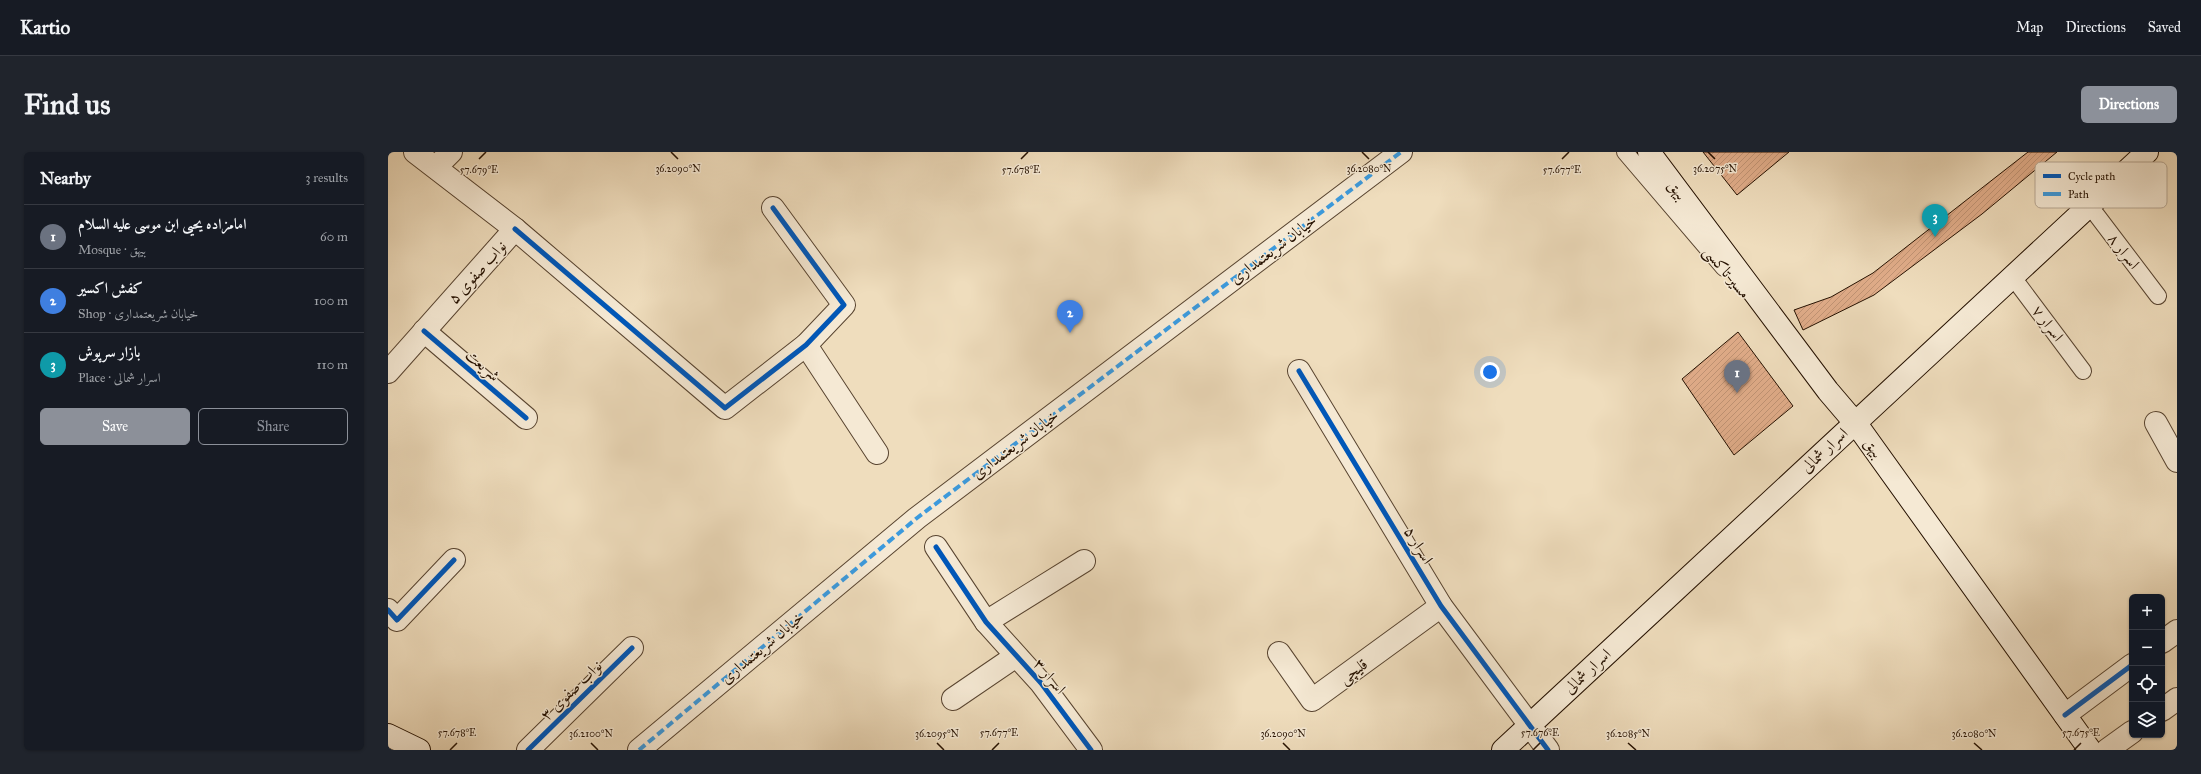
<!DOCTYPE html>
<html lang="en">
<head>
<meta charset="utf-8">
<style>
	body { margin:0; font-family:"IM FELL Great Primer",Amiri,serif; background:#20242c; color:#f1f3f6 }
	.controls { position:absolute; right:12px; bottom:12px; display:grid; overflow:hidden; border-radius:6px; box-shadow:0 1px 3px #0004 }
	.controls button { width:36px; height:36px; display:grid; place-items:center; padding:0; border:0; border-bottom:1px solid #363941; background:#171b24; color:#f1f3f6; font:20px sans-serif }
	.you { position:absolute; left:1102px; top:220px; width:14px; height:14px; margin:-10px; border:3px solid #fff; border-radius:50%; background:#1a73e8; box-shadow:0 0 0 6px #1a73e833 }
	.badge { display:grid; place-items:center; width:26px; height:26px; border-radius:50%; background:#8c9099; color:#fff; font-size:13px; font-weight:700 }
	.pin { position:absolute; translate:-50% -33px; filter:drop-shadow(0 1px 2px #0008) }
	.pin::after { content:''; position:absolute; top:21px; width:14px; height:12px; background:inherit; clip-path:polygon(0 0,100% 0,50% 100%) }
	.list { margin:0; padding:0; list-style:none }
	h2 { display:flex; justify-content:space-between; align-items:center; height:52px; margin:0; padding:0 16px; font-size:17px }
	h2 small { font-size:13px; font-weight:400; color:#9ea1a6 }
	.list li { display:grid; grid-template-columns:26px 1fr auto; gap:12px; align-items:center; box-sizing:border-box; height:64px; padding:0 16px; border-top:1px solid #363941 }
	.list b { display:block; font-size:15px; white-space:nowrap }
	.list p { margin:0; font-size:13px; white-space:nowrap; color:#9ea1a6 }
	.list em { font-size:13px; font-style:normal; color:#9ea1a6 }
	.actions { display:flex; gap:8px; padding:12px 16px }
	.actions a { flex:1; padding:9px 0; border:1px solid #8c9099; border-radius:6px; text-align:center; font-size:14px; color:#8c9099 }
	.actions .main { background:#8c9099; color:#fff }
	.icon { flex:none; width:22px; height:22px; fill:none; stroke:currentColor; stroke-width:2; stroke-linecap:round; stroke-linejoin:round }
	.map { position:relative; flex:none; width:1789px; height:598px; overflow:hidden; border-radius:6px }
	header { display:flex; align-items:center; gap:24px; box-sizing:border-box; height:56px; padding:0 20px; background:#171b24; border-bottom:1px solid #363941 }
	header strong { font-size:19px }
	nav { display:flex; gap:22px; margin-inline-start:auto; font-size:14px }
	.intro { display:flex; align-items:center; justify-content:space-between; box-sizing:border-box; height:96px; padding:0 24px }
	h1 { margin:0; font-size:28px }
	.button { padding:10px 18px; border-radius:6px; background:#8c9099; color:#fff; font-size:14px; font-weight:700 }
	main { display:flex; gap:24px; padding:0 24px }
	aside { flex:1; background:#171b24; border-radius:6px; box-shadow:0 1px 3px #0004 }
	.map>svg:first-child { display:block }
	.building { fill:url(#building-hatch); stroke:#251101 }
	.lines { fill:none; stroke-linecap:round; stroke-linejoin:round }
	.lane-casing { stroke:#584430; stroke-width:18 }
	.street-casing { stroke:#584430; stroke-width:24 }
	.secondary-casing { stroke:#251101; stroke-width:24 }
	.lane { stroke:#f5e9d4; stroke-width:16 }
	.street { stroke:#f5e9d4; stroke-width:22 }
	.secondary { stroke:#f5e9d4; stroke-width:22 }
	.quiet { stroke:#3c9add; stroke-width:4; stroke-dasharray:8 4; stroke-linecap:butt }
	.cycleway-casing { stroke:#f5e9d4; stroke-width:8 }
	.cycleway { stroke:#0057b8; stroke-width:5 }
	.ticks { fill:none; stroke:#251101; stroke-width:1.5 }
	.labels { text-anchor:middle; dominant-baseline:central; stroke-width:3; stroke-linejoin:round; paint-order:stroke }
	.street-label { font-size:16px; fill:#251101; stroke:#f5e9d4 }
	.key { fill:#f5e9d4; stroke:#b7a895; stroke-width:1 }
	.key-label { font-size:11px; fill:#251101 }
	.ticks-label { font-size:10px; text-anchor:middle; fill:#251101; stroke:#f5e9d4; stroke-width:3; stroke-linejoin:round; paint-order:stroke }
</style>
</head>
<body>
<header>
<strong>Kartio</strong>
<nav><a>Map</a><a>Directions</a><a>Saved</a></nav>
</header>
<div class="intro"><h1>Find us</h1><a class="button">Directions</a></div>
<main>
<aside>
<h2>Nearby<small>3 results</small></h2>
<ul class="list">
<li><span class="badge" style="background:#6b7280">1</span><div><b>امامزاده یحیی ابن موسی علیه السلام</b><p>Mosque · بیهق</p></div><em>60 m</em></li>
<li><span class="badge" style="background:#3f7fe0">2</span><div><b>کفش اکسیر</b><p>Shop · خیابان شریعتمداری</p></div><em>100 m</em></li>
<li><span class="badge" style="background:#0f9aa8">3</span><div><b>بازار سرپوش</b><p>Place · اسرار شمالی</p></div><em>110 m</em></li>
</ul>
<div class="actions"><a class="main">Save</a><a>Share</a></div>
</aside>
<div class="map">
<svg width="1789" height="598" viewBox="0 0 1789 598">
	<defs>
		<pattern id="building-hatch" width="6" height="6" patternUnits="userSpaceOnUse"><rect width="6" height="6" fill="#e1ad8a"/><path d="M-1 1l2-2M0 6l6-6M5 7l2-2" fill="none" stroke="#c19475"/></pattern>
	</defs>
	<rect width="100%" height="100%" fill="#efddbd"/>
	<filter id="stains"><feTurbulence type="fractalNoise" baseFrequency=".005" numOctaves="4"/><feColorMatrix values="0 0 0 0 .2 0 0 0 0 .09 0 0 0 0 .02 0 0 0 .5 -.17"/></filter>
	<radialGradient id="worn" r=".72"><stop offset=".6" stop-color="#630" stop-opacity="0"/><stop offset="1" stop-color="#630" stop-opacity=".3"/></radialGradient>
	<g class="building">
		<path d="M1315 0H1401L1349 43Z"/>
		<path d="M1640 0H1669L1594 62 1486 143 1415 178 1406 158 1443 145 1485 121Z"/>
		<path d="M1350 180 1405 254 1346 303 1294 227Z"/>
	</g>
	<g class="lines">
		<defs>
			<g id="lane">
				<path d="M1237 0 1336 116"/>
				<path d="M1701 53 1770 144"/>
				<path d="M1624 124 1695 219"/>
			</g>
			<g id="street">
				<path d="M48 15 63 0"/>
				<path d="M127 77 337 256 418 193 456 153 385 56"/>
				<path d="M36 179 138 266"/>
				<path d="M418 193 489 301"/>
				<path d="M911 219 1053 454 1160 598"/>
				<path d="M0 220 127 77 27 0"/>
				<path d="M1768 271 1789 309"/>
				<path d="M548 395 598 470 653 531 703 598"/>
				<path d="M0 458 9 468 66 408"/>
				<path d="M598 470 696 409"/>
				<path d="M1774 490 1789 479"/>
				<path d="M891 501 924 548 1053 454"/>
				<path d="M565 547 628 504"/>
				<path d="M1774 558 1789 547"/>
				<path d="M1677 563 1744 513"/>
				<path d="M140 598 244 496"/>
				<path d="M251 598 529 366 1013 0"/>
				<path d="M1719 598 1744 580"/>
			</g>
			<g id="secondary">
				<path d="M1261 0 1440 239 1469 273 1702 598"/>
				<path d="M0 583 31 598"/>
				<path d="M1115 598 1759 0"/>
			</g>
		</defs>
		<use href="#lane" class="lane-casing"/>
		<use href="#street" class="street-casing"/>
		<use href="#secondary" class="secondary-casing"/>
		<use href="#lane" class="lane"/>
		<use href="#street" class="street"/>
		<use href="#secondary" class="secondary"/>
		<path class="quiet" d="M251 598 529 366 1013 0"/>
		<defs>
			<g id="cycleway">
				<path d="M127 77 337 256 418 193 456 153 385 56"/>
				<path d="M36 179 138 266"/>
				<path d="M911 219 1053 454 1160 598"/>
				<path d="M548 395 598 470 653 531 703 598"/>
				<path d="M0 458 9 468 66 408"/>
				<path d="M1677 563 1744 513"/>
				<path d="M140 598 244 496"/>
			</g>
		</defs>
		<use href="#cycleway" class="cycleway-casing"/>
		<use href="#cycleway" class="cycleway"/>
	</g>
	<path class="ticks" d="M283 0 290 7M974 0 981 7M1320 0 1327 7M91 7 98 0M633 7 640 0M1174 7 1181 0M203 591 210 598M549 591 556 598M895 591 902 598M1240 591 1248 598M1586 591 1594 598M62 598 69 591M604 598 611 591M1145 598 1152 591M1686 598 1693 591"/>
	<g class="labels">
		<g class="street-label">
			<text transform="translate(1290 38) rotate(53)">بیهق</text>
			<text transform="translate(885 97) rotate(-37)">خیابان شریعتمداری</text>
			<text transform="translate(1736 99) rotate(52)">اسرار ۸</text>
			<text transform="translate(89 120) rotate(-48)">نواب صفوی ۵</text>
			<text transform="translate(1339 120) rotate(50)">مسیر تاکسی</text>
			<text transform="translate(1660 171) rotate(53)">اسرار ۷</text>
			<text transform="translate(95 213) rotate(41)">شریعت</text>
			<text transform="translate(627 292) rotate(-37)">خیابان شریعتمداری</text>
			<text transform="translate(1486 296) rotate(54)">بیهق</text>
			<text transform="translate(1436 298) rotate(-43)">اسرار شمالی</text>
			<text transform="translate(1031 393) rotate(59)">اسرار ۵</text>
			<text transform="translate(374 495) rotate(-40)">خیابان شریعتمداری</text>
			<text transform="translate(965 519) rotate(-36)">قلیچی</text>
			<text transform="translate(1199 519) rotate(-43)">اسرار شمالی</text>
			<text transform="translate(662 524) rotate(50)">اسرار ۳</text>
			<text transform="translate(183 538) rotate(-44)">نواب صفوی ۳</text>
		</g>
	</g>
	<rect x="1647" y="10" width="132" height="46" rx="6" class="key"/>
	<rect x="1655" y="22" width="18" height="4" fill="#0057b8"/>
	<rect x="1655" y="40" width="18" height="4" fill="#3c9add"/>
	<g class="key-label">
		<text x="1680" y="28">Cycle path</text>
		<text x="1680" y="46">Path</text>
	</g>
	<g class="ticks-label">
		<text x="290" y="20">36.2090°N</text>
		<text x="981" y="20">36.2080°N</text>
		<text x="1327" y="20">36.2075°N</text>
		<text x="1174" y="21">57.677°E</text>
		<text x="91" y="21">57.679°E</text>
		<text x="633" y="21">57.678°E</text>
		<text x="69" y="584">57.678°E</text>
		<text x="611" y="584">57.677°E</text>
		<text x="1152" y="584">57.676°E</text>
		<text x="1693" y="584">57.675°E</text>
		<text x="203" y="585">36.2100°N</text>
		<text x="549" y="585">36.2095°N</text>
		<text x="895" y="585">36.2090°N</text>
		<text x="1240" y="585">36.2085°N</text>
		<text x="1586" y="585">36.2080°N</text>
	</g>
	<rect width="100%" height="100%" filter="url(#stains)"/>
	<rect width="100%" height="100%" fill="url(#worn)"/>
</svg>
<div class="controls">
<button>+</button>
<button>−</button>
<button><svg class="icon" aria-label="locate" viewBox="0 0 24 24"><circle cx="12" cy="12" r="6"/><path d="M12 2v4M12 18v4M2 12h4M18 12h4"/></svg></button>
<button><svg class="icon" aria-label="layers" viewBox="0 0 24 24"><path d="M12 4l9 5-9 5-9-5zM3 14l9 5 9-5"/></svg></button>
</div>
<div class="you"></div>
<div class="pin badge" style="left:1349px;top:241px;background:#6b7280">1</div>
<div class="pin badge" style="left:682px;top:181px;background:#3f7fe0">2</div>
<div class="pin badge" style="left:1547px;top:85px;background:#0f9aa8">3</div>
</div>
</main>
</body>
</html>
